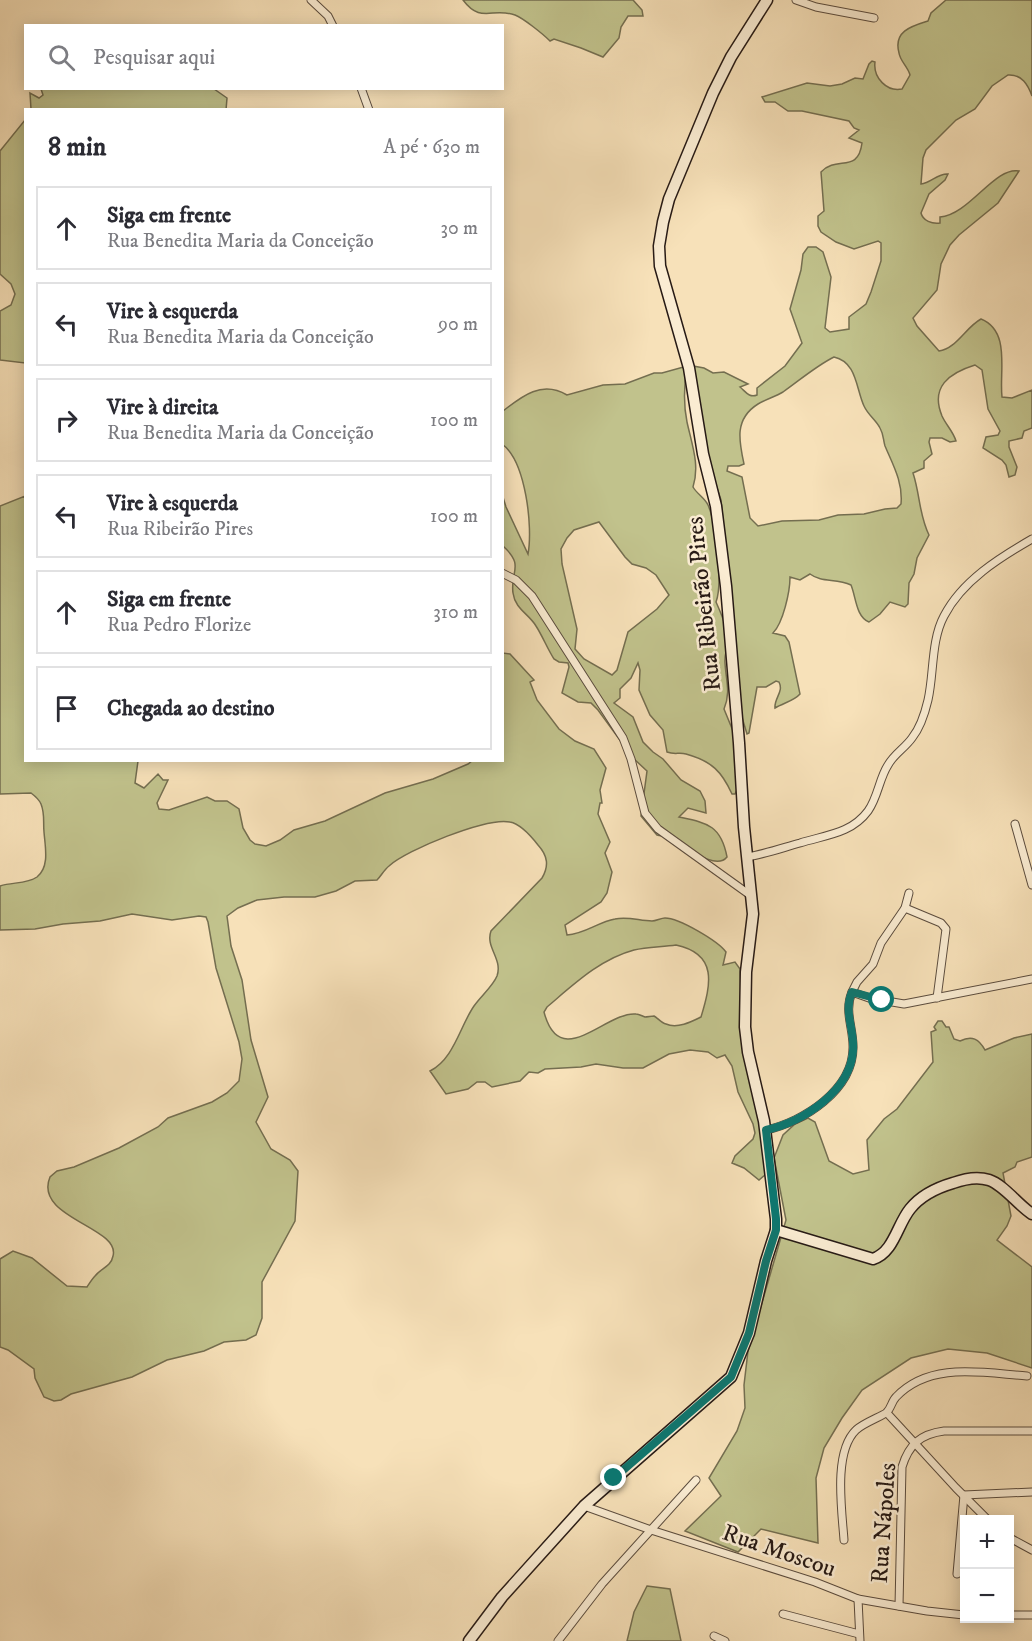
<!DOCTYPE html>
<html lang="pt">
<head>
<meta charset="utf-8">
<style>
	body { margin:0; font-family:"IM FELL DW Pica",serif; background:#f7f7f7; color:#2b2b33 }
	.controls { position:absolute; right:18px; bottom:18px; display:grid; overflow:hidden; border-radius:0px; box-shadow:0 3px 15px #0003 }
	.controls button { width:54px; height:54px; display:grid; place-items:center; padding:0; border:0; border-bottom:2px solid #e1e1e2; background:#fff; color:#2b2b33; font:30px sans-serif }
	.stop { position:absolute; width:18px; height:18px; margin:-14px; border:4px solid #0f766e; border-radius:50%; background:#fff }
	.stop.end { background:#0f766e; border-color:#fff; box-shadow:0 2px 6px #0008 }
	.list { margin:0; padding:0; list-style:none }
	h2 { display:flex; justify-content:space-between; align-items:center; height:78px; margin:0; padding:0 24px; font-size:26px }
	h2 small { font-size:20px; font-weight:400; color:#7c7c81 }
	.list li { display:grid; grid-template-columns:39px 1fr auto; gap:18px; align-items:center; box-sizing:border-box; height:84px; margin:0 12px 12px; padding:0 12px; border:2px solid #e1e1e2; border-radius:0px }
	.list b { display:block; font-size:22px; white-space:nowrap }
	.list p { margin:0; font-size:20px; white-space:nowrap; color:#7c7c81 }
	.list em { font-size:20px; font-style:normal; color:#7c7c81 }
	.icon { flex:none; width:33px; height:33px; fill:none; stroke:currentColor; stroke-width:2; stroke-linecap:round; stroke-linejoin:round }
	.map { position:relative; flex:none; width:1032px; height:1641px; overflow:hidden }
	.search { position:absolute; background:#fff; box-shadow:0 3px 15px #0003; left:24px; top:24px; width:480px; height:66px; display:flex; align-items:center; gap:15px; box-sizing:border-box; padding:0 21px; border-radius:0px; color:#7c7c81; font-size:22px }
	.panel { position:absolute; background:#fff; box-shadow:0 3px 15px #0003; left:24px; top:108px; width:480px; height:654px; border-radius:0px }
	.map>svg:first-child { display:block }
	.green { fill:#c1c28c; stroke:#746e50; stroke-width:1.5; fill-rule:evenodd }
	.lines { fill:none; stroke-linecap:round; stroke-linejoin:round }
	.street-casing { stroke:#5b4c3e; stroke-width:9 }
	.secondary-casing { stroke:#271a15; stroke-width:13 }
	.street { stroke:#faecd2; stroke-width:7 }
	.secondary { stroke:#faecd2; stroke-width:10 }
	.route { stroke:#0f766e; stroke-width:8 }
	.labels { text-anchor:middle; dominant-baseline:central; stroke-width:5; stroke-linejoin:round; paint-order:stroke }
	.street-label { font-size:24px; fill:#271a15; stroke:#faecd2 }
</style>
</head>
<body>
<div class="map">
<svg width="1032" height="1641" viewBox="0 0 1032 1641">
	<rect width="100%" height="100%" fill="#f7e1b9"/>
	<filter id="stains"><feTurbulence type="fractalNoise" baseFrequency=".00333" numOctaves="4"/><feColorMatrix values="0 0 0 0 .2 0 0 0 0 .09 0 0 0 0 .02 0 0 0 .5 -.17"/></filter>
	<radialGradient id="worn" r=".72"><stop offset=".6" stop-color="#630" stop-opacity="0"/><stop offset="1" stop-color="#630" stop-opacity=".3"/></radialGradient>
	<g class="green">
		<path d="M463 0H633L642 10 643 16H628L621 27 619 38 603 57 581 48 554 39 550 41C543 34 523 18 515 15 492 7 481 24 463 0Z"/>
		<path d="M946 0H1032V96C1028 85 1022 74 1008 75L992 86 975 109 956 120 926 150 923 158 921 184C931 183 938 173 948 174L945 180 929 194 921 213C923 221 932 224 940 223V217C969 215 995 166 1019 171L998 203 959 235 950 245 941 264 937 290 913 318 917 326 939 351C956 349 966 327 981 319 1011 331 999 372 1002 397L1012 398 1032 390V428L1024 431 1022 438 1009 441V447L1017 467 1015 475 1009 477 1006 465 1002 460 983 448 986 437 998 435 1000 431 988 409 982 370 975 365C949 373 930 387 942 416 946 425 953 431 956 441L950 442 942 438H930L929 442 932 454 924 461V468L913 473C920 494 919 515 929 535L917 558 914 574 909 583 908 604 905 607 890 602 880 614 869 622C856 617 856 597 851 585 836 578 822 583 810 574L800 580 790 577C790 592 783 623 773 633L785 636 789 642 800 694C794 701 783 703 775 708 774 698 784 692 779 682L776 681 766 687H757L749 733 747 734 741 714 721 500 706 455 693 366 704 368 713 373 724 372 748 384 740 387C746 392 749 398 757 395V388L785 366 802 343 790 309 801 270 803 254 808 247H816L823 252 831 277 825 328 830 332 849 329V317L866 304 871 292 881 261V243L878 241 854 249 836 242 821 232 818 226V216L824 211 821 172C837 155 858 174 862 143L849 138 859 130 854 128 849 121 802 111H788L775 102H765L762 97 807 83 830 86 842 84 855 78 863 79 869 64 872 61 875 62C873 78 887 92 902 89L910 75C908 67 900 61 899 53 893 31 912 26 928 21L931 13ZM834 357C857 362 856 389 864 406 868 415 876 420 880 428 884 435 883 440 885 446 893 465 903 482 901 504L897 508 885 509 864 514 838 515 819 520 782 521 758 526 750 518 742 477 727 471 728 466H739L744 464C739 441 734 419 758 404 766 399 775 397 783 392 800 380 816 366 834 357Z"/>
		<path d="M41 89H214L227 98 226 110 31 109 30 93 39 98 43 95Z"/>
		<path d="M25 120V363L0 360V311L11 305 15 294 11 284 0 274V151Z"/>
		<path d="M687 366C684 385 683 403 687 422 692 445 700 465 693 487 697 494 705 498 708 505 716 523 723 584 716 602 721 613 727 627 728 639 728 647 724 655 725 663 726 681 731 692 724 709L733 731 738 787 735 794H732C722 772 712 761 686 754 679 752 675 755 667 752L663 730 650 715 639 690 640 670 638 663 631 678 620 689V698L614 703 633 717 643 742 653 752 663 759 681 780 700 791 705 801 706 813 688 808 679 817C707 823 721 825 727 857 715 872 684 844 671 838 667 836 661 836 657 835L641 816 647 771 633 758 598 710 591 703 578 702 562 693 569 667 568 663 559 662 554 659C547 648 543 637 536 626 529 614 515 609 513 593 510 571 525 566 503 546L502 494 506 507 528 554C533 528 526 461 502 444L503 411C522 396 542 380 567 395L603 385 625 384 654 373H662ZM599 522 625 557 632 564 646 568 656 575 669 595 657 609 628 632 617 670 612 675 584 659 575 649 577 629 562 564 561 549 567 538 574 530Z"/>
		<path d="M25 496 26 760 138 761 135 783 144 788 158 774 163 780H168L157 803 159 809 169 810 207 797 215 801H227L239 809 243 828 250 840 255 844 266 846 280 840 294 830 325 821 385 793 433 779 468 764 472 761 502 760 503 653 510 654 534 680 530 682 537 700 559 729 575 741 594 749 606 768 600 790 602 803H600L598 814 610 842 605 853 612 872 607 893 601 902 565 925 567 935C585 934 598 922 615 919 628 916 640 921 652 921 656 921 661 918 665 918 679 918 718 941 726 952L723 965 735 962 740 969 741 1000 764 1119 765 1175 759 1180 744 1168 732 1163 735 1156 753 1139 755 1133 753 1124 738 1092 732 1066 725 1055 717 1058 708 1052 690 1050 669 1054 643 1068H623L596 1064 581 1067 545 1069 538 1073 529 1072 520 1081 492 1087 485 1082H477L468 1089 446 1094 430 1071C454 1059 460 1026 474 1006 481 996 493 986 497 976 503 959 485 947 491 931L542 878C549 866 548 856 538 845 531 836 521 824 510 822 487 817 406 850 389 866 384 870 381 876 377 880L355 881 336 891 315 897H284L257 900 238 908 227 916 231 946 242 980 251 1040 268 1097 256 1122 271 1149 290 1160 298 1171 295 1221 262 1282V1318L256 1335 246 1340 224 1342 204 1351 167 1360 132 1377 71 1394 61 1400 54 1401 44 1397 35 1378 34 1369 8 1350 0 1347V1259L13 1251 32 1258 67 1286 87 1287C89 1284 92 1279 95 1276 101 1268 111 1267 113 1256 121 1227 33 1218 50 1177L57 1171 74 1167 119 1148 158 1127 168 1118 212 1102 227 1093 239 1081 242 1059 239 1042 216 968 208 922 206 917 199 916 172 920 132 914 100 921 63 924 35 929 0 930V886C12 882 27 884 37 877 50 867 45 846 44 832 43 821 45 814 41 804 39 799 35 796 31 793L0 794V506ZM676 945C718 954 711 984 701 1017 691 1022 677 1029 666 1024 661 1023 658 1018 654 1016 652 1016 647 1017 645 1017 642 1016 639 1014 636 1014 606 1011 560 1073 544 1012L547 1007C573 985 600 959 634 950 647 947 662 947 676 945Z"/>
		<path d="M938 1021H942L946 1027H949L954 1039 960 1041C972 1035 979 1039 985 1050L1014 1038 1032 1034V1157L1017 1162 1015 1167 1003 1173 1011 1216 1007 1226 997 1240 1032 1267V1368L987 1353 948 1349 911 1358 862 1390 842 1418 824 1448 816 1478 818 1543 761 1529 738 1552 685 1531 721 1496 709 1478 737 1431 745 1408 744 1385 748 1351 786 1220 774 1158 783 1135 795 1124 808 1118 815 1122 829 1161 853 1174 869 1170 867 1140 884 1119 897 1109 933 1062 931 1032 936 1030 934 1027Z"/>
		<path d="M647 1586 670 1589 681 1641H627L634 1612Z"/>
	</g>
	<g class="lines">
		<defs>
			<g id="street">
				<path d="M311 0 328 16 333 26"/>
				<path d="M796 0 816 7 874 18"/>
				<path d="M361 88 369 110"/>
				<path d="M502 573 516 580 532 596 623 738 631 759 645 813 658 829 750 895"/>
				<path d="M1015 824 1032 885"/>
				<path d="M747 857C765 854 782 848 800 843 825 835 851 834 868 811 878 797 879 779 888 765 894 754 905 748 912 738 920 728 925 713 928 700 934 674 931 640 944 616 962 581 999 558 1032 539"/>
				<path d="M905 908 941 923 946 929 937 998"/>
				<path d="M852 992 857 982 873 964 881 943 905 908 909 893"/>
				<path d="M766 1130C803 1122 854 1090 853 1046 853 1027 844 1011 852 992L869 998 904 1004 1032 979"/>
				<path d="M887 1413 956 1488 988 1520"/>
				<path d="M584 1506 651 1530 815 1582 858 1599 927 1611 964 1615"/>
				<path d="M1010 1538 1032 1550"/>
				<path d="M844 1540C842 1511 833 1452 856 1430 863 1423 885 1415 887 1412 891 1408 892 1401 896 1397 930 1361 983 1373 1027 1376"/>
				<path d="M957 1574 964 1495 1032 1492"/>
				<path d="M858 1599 860 1641"/>
				<path d="M899 1606 902 1467C909 1444 921 1434 944 1431H1032"/>
				<path d="M783 1614 859 1634"/>
				<path d="M1010 1615H1032"/>
				<path d="M714 1636 725 1641"/>
				<path d="M558 1641 602 1584 696 1480"/>
			</g>
			<g id="secondary">
				<path d="M776 1230 873 1259C894 1252 897 1225 910 1209 921 1195 936 1188 953 1183 964 1179 977 1176 989 1180 1004 1185 1018 1205 1032 1214"/>
				<path d="M469 1641 502 1597 584 1506 731 1377 749 1333 766 1261 776 1230V1219L764 1121 748 1052 745 1027 746 972 753 914 744 827 739 743 726 586 716 506 703 454 689 368 660 266 659 246 663 222 669 199 713 93 731 57 767 0"/>
			</g>
		</defs>
		<use href="#street" class="street-casing"/>
		<use href="#secondary" class="secondary-casing"/>
		<use href="#street" class="street"/>
		<use href="#secondary" class="secondary"/>
	</g>
	<g class="lines">
		<path class="route" d="M614 1478 731 1377 749 1333 766 1261 776 1230V1219L766 1130C802 1122 850 1092 853 1051 855 1030 843 1012 852 992L882 1000"/>
	</g>
	<g class="labels">
		<g class="street-label">
			<text transform="translate(704 604) rotate(-96)">Rua Ribeirão Pires</text>
			<text transform="translate(884 1523) rotate(-86)">Rua Nápoles</text>
			<text transform="translate(779 1551) rotate(19)">Rua Moscou</text>
		</g>
	</g>
	<rect width="100%" height="100%" filter="url(#stains)"/>
	<rect width="100%" height="100%" fill="url(#worn)"/>
</svg>
<div class="controls">
<button>+</button>
<button>−</button>
</div>
<div class="stop" style="left:882px;top:1000px"></div>
<div class="stop end" style="left:614px;top:1478px"></div>
<div class="search"><svg class="icon" aria-label="search" viewBox="0 0 24 24"><circle cx="10" cy="10" r="6"/><path d="M15 15l6 6"/></svg>Pesquisar aqui</div>
<section class="panel">
<h2>8 min<small>A pé · 630 m</small></h2>
<ul class="list">
<li><svg class="icon" aria-label="ahead" viewBox="0 0 24 24"><path d="M12 20V5M6 11l6-6 6 6"/></svg><div><b>Siga em frente</b><p>Rua Benedita Maria da Conceição</p></div><em>30 m</em></li>
<li><svg class="icon" aria-label="left" viewBox="0 0 24 24"><path d="M17 20v-9H6M10 6l-5 5 5 5"/></svg><div><b>Vire à esquerda</b><p>Rua Benedita Maria da Conceição</p></div><em>90 m</em></li>
<li><svg class="icon" aria-label="right" viewBox="0 0 24 24"><path d="M7 20v-9h11M14 6l5 5-5 5"/></svg><div><b>Vire à direita</b><p>Rua Benedita Maria da Conceição</p></div><em>100 m</em></li>
<li><svg class="icon" aria-label="left" viewBox="0 0 24 24"><path d="M17 20v-9H6M10 6l-5 5 5 5"/></svg><div><b>Vire à esquerda</b><p>Rua Ribeirão Pires</p></div><em>100 m</em></li>
<li><svg class="icon" aria-label="ahead" viewBox="0 0 24 24"><path d="M12 20V5M6 11l6-6 6 6"/></svg><div><b>Siga em frente</b><p>Rua Pedro Florize</p></div><em>310 m</em></li>
<li><svg class="icon" aria-label="arrive" viewBox="0 0 24 24"><path d="M6 21V4h12l-3 4 3 4H6"/></svg><div><b>Chegada ao destino</b></div></li>
</ul>
</section>
</div>
</body>
</html>
